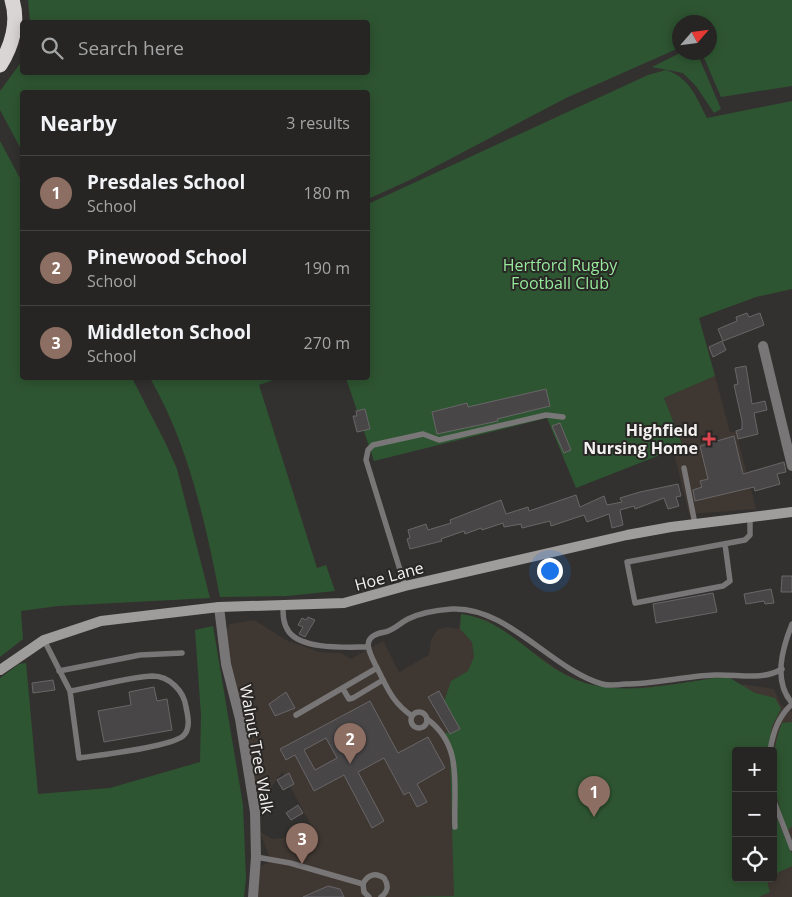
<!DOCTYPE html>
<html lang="en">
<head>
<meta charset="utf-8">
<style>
	body { margin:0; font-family:"Open Sans",sans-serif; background:#2e2d2b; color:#f1f3f6 }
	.controls { position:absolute; right:15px; bottom:15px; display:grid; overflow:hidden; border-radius:5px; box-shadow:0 2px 12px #0003 }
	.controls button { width:45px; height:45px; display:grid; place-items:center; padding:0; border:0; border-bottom:1px solid #424241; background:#262523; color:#f1f3f6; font:25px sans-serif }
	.compass { position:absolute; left:672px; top:15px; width:45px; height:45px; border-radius:50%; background:#262523; box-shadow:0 2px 12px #0003; rotate:62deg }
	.you { position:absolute; left:549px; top:570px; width:18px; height:18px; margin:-12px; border:4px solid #fff; border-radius:50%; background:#1a73e8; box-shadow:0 0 0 8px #1a73e833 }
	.badge { display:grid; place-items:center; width:32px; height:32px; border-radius:50%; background:#f0a27a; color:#fff; font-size:16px; font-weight:700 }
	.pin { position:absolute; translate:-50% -41px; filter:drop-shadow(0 1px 2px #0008) }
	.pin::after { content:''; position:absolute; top:26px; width:18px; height:15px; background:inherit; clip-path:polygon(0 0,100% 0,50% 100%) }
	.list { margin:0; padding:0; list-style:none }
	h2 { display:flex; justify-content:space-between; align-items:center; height:65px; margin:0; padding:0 20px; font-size:21px }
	h2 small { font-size:16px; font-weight:400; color:#a4a5a6 }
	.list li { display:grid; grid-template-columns:32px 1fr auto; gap:15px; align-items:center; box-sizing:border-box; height:75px; padding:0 20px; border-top:1px solid #424241 }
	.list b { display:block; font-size:19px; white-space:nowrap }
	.list p { margin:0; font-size:16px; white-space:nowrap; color:#a4a5a6 }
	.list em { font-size:16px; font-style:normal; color:#a4a5a6 }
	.icon { flex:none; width:28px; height:28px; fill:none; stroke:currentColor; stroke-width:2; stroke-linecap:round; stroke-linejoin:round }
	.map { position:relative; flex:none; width:792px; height:897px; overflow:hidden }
	.search { position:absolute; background:#262523; box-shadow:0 2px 12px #0003; left:20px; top:20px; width:350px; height:55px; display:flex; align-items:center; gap:12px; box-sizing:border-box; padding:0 18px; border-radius:5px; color:#a4a5a6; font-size:19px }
	.panel { position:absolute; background:#262523; box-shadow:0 2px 12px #0003; left:20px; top:90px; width:350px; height:290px; border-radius:5px }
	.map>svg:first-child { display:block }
	.built { fill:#3f3731; fill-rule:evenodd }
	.green { fill:#2e5531 }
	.building { fill:#494648; stroke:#696668; fill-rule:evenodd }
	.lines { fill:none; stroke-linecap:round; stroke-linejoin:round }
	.lane { stroke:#787676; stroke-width:5.5 }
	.street { stroke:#787676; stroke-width:10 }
	.secondary { stroke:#9f9c9c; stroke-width:10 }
	.highway { stroke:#d9d5d4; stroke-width:15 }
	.health-dot { fill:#e0444e; stroke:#292725; stroke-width:2 }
	.labels { text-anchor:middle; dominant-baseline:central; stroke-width:4; stroke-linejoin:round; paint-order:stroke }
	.park-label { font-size:16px; fill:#97e99c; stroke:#292725 }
	.poi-label { font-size:16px; font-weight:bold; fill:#f3f2f0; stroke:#292725; text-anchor:end }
	.street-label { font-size:16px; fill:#f3f2f0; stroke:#292725 }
</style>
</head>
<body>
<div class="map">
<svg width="792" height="897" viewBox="0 0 792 897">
	<rect width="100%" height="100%" fill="#33312f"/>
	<g class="built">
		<path d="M715 376 730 432H736L756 509 689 514 673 449 683 445 664 398Z"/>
		<path d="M461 614 488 620 561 672 587 684 606 689 617 690 730 678 743 687V684L774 689 781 705 792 712V897H256L259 867 268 863 269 856 260 832 273 839 290 837 302 830 303 832 311 825 282 772 270 789 252 790 224 641 226 631 230 624 254 620 286 640 319 652 341 653 351 659 383 641 399 672 429 655 431 640 437 630 447 627 459 629ZM736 751H773V878H736Z"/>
	</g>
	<g class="green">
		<path d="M28 0H792V86L721 97 702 53 710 52V22H680L679 48 566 98 412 179 368 199V92H22V151L0 110V91L22 61V72H368V22H30Z"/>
		<path d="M680 53H697L721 109 714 113 696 86 683 73 652 67Z"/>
		<path d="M666 70C690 78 696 97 707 118L792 101V289L756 297 699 318 715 376 664 398 683 446 576 488 547 418 374 461 346 378H368V204L648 75Z"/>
		<path d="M0 141 22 182V378H132L166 444 177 469 210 598 58 606 21 611 23 639 0 657Z"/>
		<path d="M150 378H279L259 385 317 568 326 565 335 591 287 596 220 597C205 521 189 446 150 378Z"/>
		<path d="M461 614C509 621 530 659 572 678 619 699 673 683 722 677L730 678 755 693 775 698 781 709 772 726 768 751H736V878H766L770 892 759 897H404L454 896 450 755 443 735 453 729 442 708 451 681 468 671 474 657 472 642 460 629Z"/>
		<path d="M213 626 243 805 246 878 244 897H0V678L19 664 26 663 38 794 110 788 200 762 201 715 195 630Z"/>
		<path d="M792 722V826L787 831C774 794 767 760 782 723Z"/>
		<path d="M773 809 792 854V866L773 875Z"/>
	</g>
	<g class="building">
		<path d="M747 313 749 317 760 313 764 325 723 341 718 329 737 321 736 317Z"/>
		<path d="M722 341 726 350 713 357 709 347Z"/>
		<path d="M746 366 752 404 765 401 767 410 754 413 758 434 738 439 736 431 742 429V421L734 385 738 384 735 368Z"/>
		<path d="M546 389 550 406 497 419 498 421 437 434 432 412 467 403 468 407Z"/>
		<path d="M365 409 370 429 357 432 353 416H357L356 411Z"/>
		<path d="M560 423 571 450 564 453 552 426Z"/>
		<path d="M734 436 743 474 784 462 786 472 777 474 780 484 755 491 754 487 695 501 693 490 702 487 700 481 708 479 700 446Z"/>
		<path d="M678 484 681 496 676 497 679 506 668 509 664 498 635 509 634 506 620 510 623 525 612 528 609 514 587 522 584 515 551 526 550 521 522 528 521 524 504 527 503 523 482 530 481 528 465 534 464 531 441 539 442 541 410 549 407 539 410 538 408 530 426 524 428 530 451 523 450 520 501 500 506 514 528 507 529 511 576 495 580 507 604 496 607 505 622 502 620 498 640 492Z"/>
		<path d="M782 576H792V592H781Z"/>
		<path d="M771 589 774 603 765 604 764 601 746 604 744 594Z"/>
		<path d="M713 593 717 612 656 623 653 604Z"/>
		<path d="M308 617 315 620 305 637 299 634 303 627 298 625 302 618 306 620Z"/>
		<path d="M53 680 55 690 33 693 32 683Z"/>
		<path d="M154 687 157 701 167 699 172 730 104 742 98 711 131 705 129 692Z"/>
		<path d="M439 691 460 729 450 734 428 697Z"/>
		<path d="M286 692 295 708 275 716 269 704Z"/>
		<path d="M370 701 398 753 428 737 445 768 417 784 427 802 417 807 409 792 404 795 384 758 358 772 384 821 372 828 344 775 314 791 295 755 286 760 280 749ZM326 738 337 758 315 770 304 750Z"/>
		<path d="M289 773 294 784 283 790 277 780Z"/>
		<path d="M298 805 303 813 291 820 286 813Z"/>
		<path d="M328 886 340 889 344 897H303Z"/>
	</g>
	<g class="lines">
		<g class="lane">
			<path d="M684 468 695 524"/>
			<path d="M725 544 730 581 723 586 635 603 627 562 745 540 750 535V517"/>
			<path d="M405 586 366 460 368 450 373 445 423 434 439 440 546 415 563 417"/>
			<path d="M283 606C283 615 283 624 289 632 303 650 346 647 367 647"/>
			<path d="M792 624C782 649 773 681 792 703"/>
			<path d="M44 640 70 691C95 687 128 677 153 676 169 676 184 691 186 707 188 716 191 729 183 736 170 747 100 755 79 758L70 691"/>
			<path d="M59 671 140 655 182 653"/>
			<path d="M343 689 349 699 353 698 383 680"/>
			<circle cx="419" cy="720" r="8"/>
			<path d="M296 715 377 668"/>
			<path d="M412 716C392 702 388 689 377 668 369 652 359 636 385 632 394 630 400 623 408 619 420 613 438 610 452 609 507 606 551 669 602 684 609 686 618 685 625 684 655 684 685 676 715 675 739 674 761 681 782 669"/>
			<path d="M427 719C464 746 453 786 455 827"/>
			<path d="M770 751C773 732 778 717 792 704"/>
			<path d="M773 799 792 848"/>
			<path d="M256 857 290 863 363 884"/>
			<path d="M369 897 364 892 363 884C367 875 375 872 384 878 389 885 388 892 381 897"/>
		</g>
		<g class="street">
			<path d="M763 346 792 466"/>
			<path d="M219 607 226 664 240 719 255 812 256 857 253 897"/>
		</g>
		<path class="secondary" d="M0 670 44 640 101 621 219 607 344 603 405 586 627 535 671 527 792 512"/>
		<path class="highway" d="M0 65C12 46 19 22 12 0"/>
	</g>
	<path class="health-dot" d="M706.5 431.5h5v5h5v5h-5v5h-5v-5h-5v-5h5z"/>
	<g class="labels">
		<g class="park-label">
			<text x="560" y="265">Hertford Rugby<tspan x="560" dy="18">Football Club</tspan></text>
		</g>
		<g class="poi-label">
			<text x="698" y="430">Highfield<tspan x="698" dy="18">Nursing Home</tspan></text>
		</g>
		<g class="street-label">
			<text transform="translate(389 576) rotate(-15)">Hoe Lane</text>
			<text transform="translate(257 749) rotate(80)">Walnut Tree Walk</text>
		</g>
	</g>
</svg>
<div class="controls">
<button>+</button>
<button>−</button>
<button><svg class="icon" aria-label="locate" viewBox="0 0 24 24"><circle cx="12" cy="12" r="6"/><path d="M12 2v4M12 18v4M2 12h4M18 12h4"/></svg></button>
</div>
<svg class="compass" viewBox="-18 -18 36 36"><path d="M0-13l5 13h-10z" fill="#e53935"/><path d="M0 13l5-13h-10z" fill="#a4a5a6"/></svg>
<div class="you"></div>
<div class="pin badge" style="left:594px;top:817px;background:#8d6e63">1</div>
<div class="pin badge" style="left:350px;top:764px;background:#8d6e63">2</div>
<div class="pin badge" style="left:302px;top:864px;background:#8d6e63">3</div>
<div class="search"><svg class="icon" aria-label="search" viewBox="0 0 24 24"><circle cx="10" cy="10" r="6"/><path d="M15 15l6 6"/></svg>Search here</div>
<section class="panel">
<h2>Nearby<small>3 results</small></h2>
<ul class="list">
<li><span class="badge" style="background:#8d6e63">1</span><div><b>Presdales School</b><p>School</p></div><em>180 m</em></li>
<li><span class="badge" style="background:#8d6e63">2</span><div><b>Pinewood School</b><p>School</p></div><em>190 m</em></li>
<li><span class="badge" style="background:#8d6e63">3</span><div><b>Middleton School</b><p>School</p></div><em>270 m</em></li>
</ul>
</section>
</div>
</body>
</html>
